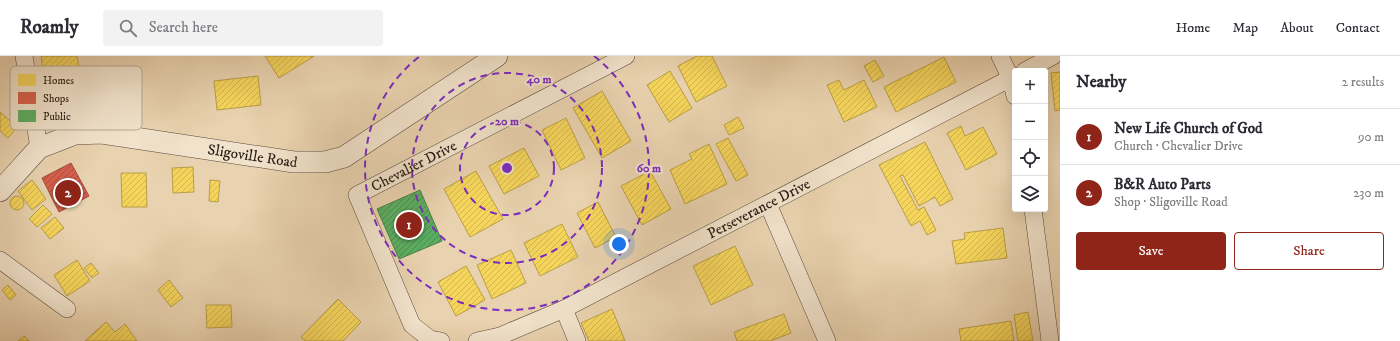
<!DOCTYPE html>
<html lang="en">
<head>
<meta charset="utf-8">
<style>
	body { margin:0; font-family:"IM FELL DW Pica",serif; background:#f2f2f3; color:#2b2b33 }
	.controls { position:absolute; right:12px; top:12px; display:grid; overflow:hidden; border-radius:4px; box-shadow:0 4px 16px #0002 }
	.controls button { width:36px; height:36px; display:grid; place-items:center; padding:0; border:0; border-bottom:1px solid #e1e1e2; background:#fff; color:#2b2b33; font:20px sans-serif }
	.you { position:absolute; left:619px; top:188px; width:14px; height:14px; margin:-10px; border:3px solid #fff; border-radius:50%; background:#1a73e8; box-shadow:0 0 0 6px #1a73e833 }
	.badge { display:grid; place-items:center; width:26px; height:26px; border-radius:50%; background:#8f2418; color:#fff; font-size:13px; font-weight:700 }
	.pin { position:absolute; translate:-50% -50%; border:2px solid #fff; box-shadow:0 1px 4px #0006 }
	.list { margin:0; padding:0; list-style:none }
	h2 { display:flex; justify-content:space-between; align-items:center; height:52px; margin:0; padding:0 16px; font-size:17px }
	h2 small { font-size:13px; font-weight:400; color:#7c7c81 }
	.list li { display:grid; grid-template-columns:26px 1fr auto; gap:12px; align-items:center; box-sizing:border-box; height:56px; padding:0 16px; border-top:1px solid #e1e1e2 }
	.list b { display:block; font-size:15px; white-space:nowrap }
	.list p { margin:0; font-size:13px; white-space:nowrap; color:#7c7c81 }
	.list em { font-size:13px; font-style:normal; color:#7c7c81 }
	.actions { display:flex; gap:8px; padding:12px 16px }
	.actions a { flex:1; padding:9px 0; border:1px solid #8f2418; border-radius:4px; text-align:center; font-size:14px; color:#8f2418 }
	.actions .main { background:#8f2418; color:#fff }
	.icon { flex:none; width:22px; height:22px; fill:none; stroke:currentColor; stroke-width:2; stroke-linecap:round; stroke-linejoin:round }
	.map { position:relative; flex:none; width:1060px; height:285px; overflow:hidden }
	header { display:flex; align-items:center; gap:24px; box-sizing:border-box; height:56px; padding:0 20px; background:#fff; border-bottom:1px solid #e1e1e2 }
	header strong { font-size:19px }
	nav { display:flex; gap:22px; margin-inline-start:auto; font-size:14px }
	.search { width:280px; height:36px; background:#f2f2f3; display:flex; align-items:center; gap:10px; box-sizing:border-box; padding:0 14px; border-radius:4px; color:#7c7c81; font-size:15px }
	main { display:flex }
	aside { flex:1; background:#fff }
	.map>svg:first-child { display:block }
	.homes { fill:url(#homes-hatch); stroke:#b89e46 }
	.shops { fill:url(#shops-hatch); stroke:#a24c3c }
	.public { fill:url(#public-hatch); stroke:#4b824a }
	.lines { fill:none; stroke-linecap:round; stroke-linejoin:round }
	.minor-casing { stroke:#594a3b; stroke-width:18 }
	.tertiary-casing { stroke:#594a3b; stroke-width:22 }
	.minor { stroke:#f1e2cb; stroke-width:17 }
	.tertiary { stroke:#f1e2cb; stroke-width:21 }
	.ring { fill:none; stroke:#7b2cbf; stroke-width:2; stroke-dasharray:7 5 }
	.labels { text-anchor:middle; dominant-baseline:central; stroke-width:4; stroke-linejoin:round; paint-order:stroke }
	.street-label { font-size:15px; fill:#291c14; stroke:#f1e2cb }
	.key { fill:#f1e2cb; stroke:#b5a794; stroke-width:1 }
	.key-label { font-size:11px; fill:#291c14 }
	.centre { fill:#7b2cbf; stroke:#f1e2cb; stroke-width:2 }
	.ring-label { font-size:12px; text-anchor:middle; font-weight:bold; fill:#7b2cbf; stroke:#f1e2cb; stroke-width:4; stroke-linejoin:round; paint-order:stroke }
</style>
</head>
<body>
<header>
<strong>Roamly</strong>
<div class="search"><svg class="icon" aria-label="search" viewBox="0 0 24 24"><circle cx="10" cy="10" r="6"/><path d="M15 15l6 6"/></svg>Search here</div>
<nav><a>Home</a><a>Map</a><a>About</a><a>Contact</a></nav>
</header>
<main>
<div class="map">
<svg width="1060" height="285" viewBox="0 0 1060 285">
	<defs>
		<pattern id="homes-hatch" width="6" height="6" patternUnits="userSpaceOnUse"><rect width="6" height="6" fill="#f6d55c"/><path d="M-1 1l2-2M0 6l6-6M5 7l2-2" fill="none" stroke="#d3b64f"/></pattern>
		<pattern id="shops-hatch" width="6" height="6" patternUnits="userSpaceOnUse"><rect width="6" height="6" fill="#d6604d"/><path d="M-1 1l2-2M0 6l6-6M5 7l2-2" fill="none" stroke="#ae4e3f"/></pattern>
		<pattern id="public-hatch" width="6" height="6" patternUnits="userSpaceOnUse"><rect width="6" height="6" fill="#5aae61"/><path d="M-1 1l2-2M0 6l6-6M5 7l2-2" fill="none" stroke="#4a8d4f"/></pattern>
	</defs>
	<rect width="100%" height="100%" fill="#e9d2af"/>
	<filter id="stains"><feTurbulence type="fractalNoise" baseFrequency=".005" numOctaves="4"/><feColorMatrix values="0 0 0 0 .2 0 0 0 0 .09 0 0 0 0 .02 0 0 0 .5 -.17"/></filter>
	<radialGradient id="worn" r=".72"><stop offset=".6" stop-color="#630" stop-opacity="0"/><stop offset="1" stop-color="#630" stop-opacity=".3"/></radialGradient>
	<g class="homes">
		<path d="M41 0H77L80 16 44 21Z"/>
		<path d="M265 0H314L279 22Z"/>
		<path d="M697 0H712L727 30 696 46 678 10Z"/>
		<path d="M944 1 956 26 896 56 884 31Z"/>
		<path d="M875 4 884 20 873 26 864 10Z"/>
		<path d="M670 15 692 52 669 66 647 29Z"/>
		<path d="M1060 16V54L1055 55 1051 17Z"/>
		<path d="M258 20 261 49 217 54 214 25Z"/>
		<path d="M839 24 844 34 864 24 877 51 844 66 827 29Z"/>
		<path d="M602 35 631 85 602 102 573 52Z"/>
		<path d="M0 56 17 71 8 82 0 75Z"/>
		<path d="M738 61 744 72 729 79 724 69Z"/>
		<path d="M566 62 585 102 561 114 542 74Z"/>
		<path d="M961 70 965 80 983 71 997 98 966 114 947 77Z"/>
		<path d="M728 82 748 119 736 125 716 88Z"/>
		<path d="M925 86 953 143 940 150 935 141 919 150 903 119 900 120 918 154 924 151 936 174 927 179 920 165 911 170 879 109Z"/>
		<path d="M709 88 727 128 685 148 670 114 692 103 689 98Z"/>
		<path d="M524 92 539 120 504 138 489 110Z"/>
		<path d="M193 111 194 136 173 137 172 112Z"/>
		<path d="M476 115 503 163 470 181 444 133Z"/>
		<path d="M650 115 671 153 642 169 621 130Z"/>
		<path d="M121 117H146L147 151H122Z"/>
		<path d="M32 124 46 143 32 154 18 135Z"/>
		<path d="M210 124 220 125 218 146 209 145Z"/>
		<circle cx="17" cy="147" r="7"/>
		<path d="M598 146 616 181 595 192 577 157Z"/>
		<path d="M43 149 52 158 37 171 29 163Z"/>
		<path d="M55 161 64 172 50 183 41 172Z"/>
		<path d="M562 168 578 201 540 220 524 187Z"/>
		<path d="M1003 172 1007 202 956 208 952 185 965 183 964 177Z"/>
		<path d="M735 190 753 229 711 249 693 210Z"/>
		<path d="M511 194 526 227 492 243 477 209Z"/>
		<path d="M77 204 90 225 67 240 54 219Z"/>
		<path d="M91 207 99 217 92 222 84 212Z"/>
		<path d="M466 210 485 244 456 260 438 226Z"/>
		<path d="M169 224 183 242 171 251 158 234Z"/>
		<path d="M8 229 16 239 10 244 2 234Z"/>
		<path d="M338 243 361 266 343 285H305L301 281Z"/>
		<path d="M206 249H231L232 271 207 272Z"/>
		<path d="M612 253 625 285H589L581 267Z"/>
		<path d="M1028 256 1033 285H1018L1014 259Z"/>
		<path d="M784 258 791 277 770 285H737L734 276Z"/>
		<path d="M1011 265 1014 285H961L959 273Z"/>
		<path d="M106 266 115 276 125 268 137 285H85Z"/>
		<path d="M24 280 29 285H18Z"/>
	</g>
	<path class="shops" d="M71 107 89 140 59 156 42 122Z"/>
	<path class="public" d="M420 134 442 185 399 203 377 153Z"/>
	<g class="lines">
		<defs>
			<g id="minor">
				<path d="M24 0 39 92"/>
				<path d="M1000 0 1011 23 1015 40"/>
				<path d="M1025 15 1053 0"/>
				<path d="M768 148 827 285"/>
				<path d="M1033 153 1050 285"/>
				<path d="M0 204 67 253"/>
				<path d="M564 253 577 285"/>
				<path id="s1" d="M441 285 430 283 412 269 357 139 626 0"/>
				<path id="s2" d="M477 285 500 280 564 253 1015 20"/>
			</g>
			<g id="tertiary">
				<path id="s3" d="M0 135 39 92 75 78 102 77 294 106H325L344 101 497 0"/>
			</g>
		</defs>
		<use href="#minor" class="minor-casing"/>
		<use href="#tertiary" class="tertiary-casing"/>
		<use href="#minor" class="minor"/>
		<use href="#tertiary" class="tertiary"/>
	</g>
	<g class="ring">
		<circle cx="507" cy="112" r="47"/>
		<circle cx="507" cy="112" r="95"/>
		<path d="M594 0A142 142 0 1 1 420 0"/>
	</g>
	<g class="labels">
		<g class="street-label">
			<text stroke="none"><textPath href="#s3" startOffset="276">Sligoville Road</textPath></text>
			<text stroke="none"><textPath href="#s1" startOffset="239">Chevalier Drive</textPath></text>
			<text stroke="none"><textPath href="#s2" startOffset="312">Perseverance Drive</textPath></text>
		</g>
	</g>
	<rect x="10" y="10" width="132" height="64" rx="6" class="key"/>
	<rect x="18" y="18" width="18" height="12" fill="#f6d55c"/>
	<rect x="18" y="36" width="18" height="12" fill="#d6604d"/>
	<rect x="18" y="54" width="18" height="12" fill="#5aae61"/>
	<g class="key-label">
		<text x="43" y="28">Homes</text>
		<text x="43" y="46">Shops</text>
		<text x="43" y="64">Public</text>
	</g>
	<circle cx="507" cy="112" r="6" class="centre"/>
	<g class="ring-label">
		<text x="539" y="27">40 m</text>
		<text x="507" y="69">20 m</text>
		<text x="649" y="116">60 m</text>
	</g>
	<rect width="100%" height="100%" filter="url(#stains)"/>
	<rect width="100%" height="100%" fill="url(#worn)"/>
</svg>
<div class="controls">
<button>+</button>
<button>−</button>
<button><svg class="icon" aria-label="locate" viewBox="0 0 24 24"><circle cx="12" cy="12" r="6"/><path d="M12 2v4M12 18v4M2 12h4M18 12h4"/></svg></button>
<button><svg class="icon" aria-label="layers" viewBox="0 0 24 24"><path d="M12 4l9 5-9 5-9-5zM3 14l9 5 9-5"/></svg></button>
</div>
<div class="you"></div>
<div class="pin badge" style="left:409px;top:169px">1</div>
<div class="pin badge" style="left:68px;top:137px">2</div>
</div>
<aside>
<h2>Nearby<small>2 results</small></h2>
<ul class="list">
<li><span class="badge">1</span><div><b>New Life Church of God</b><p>Church · Chevalier Drive</p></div><em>90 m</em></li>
<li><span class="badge">2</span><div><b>B&amp;R Auto Parts</b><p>Shop · Sligoville Road</p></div><em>230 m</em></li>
</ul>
<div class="actions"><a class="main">Save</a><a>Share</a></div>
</aside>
</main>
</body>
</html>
